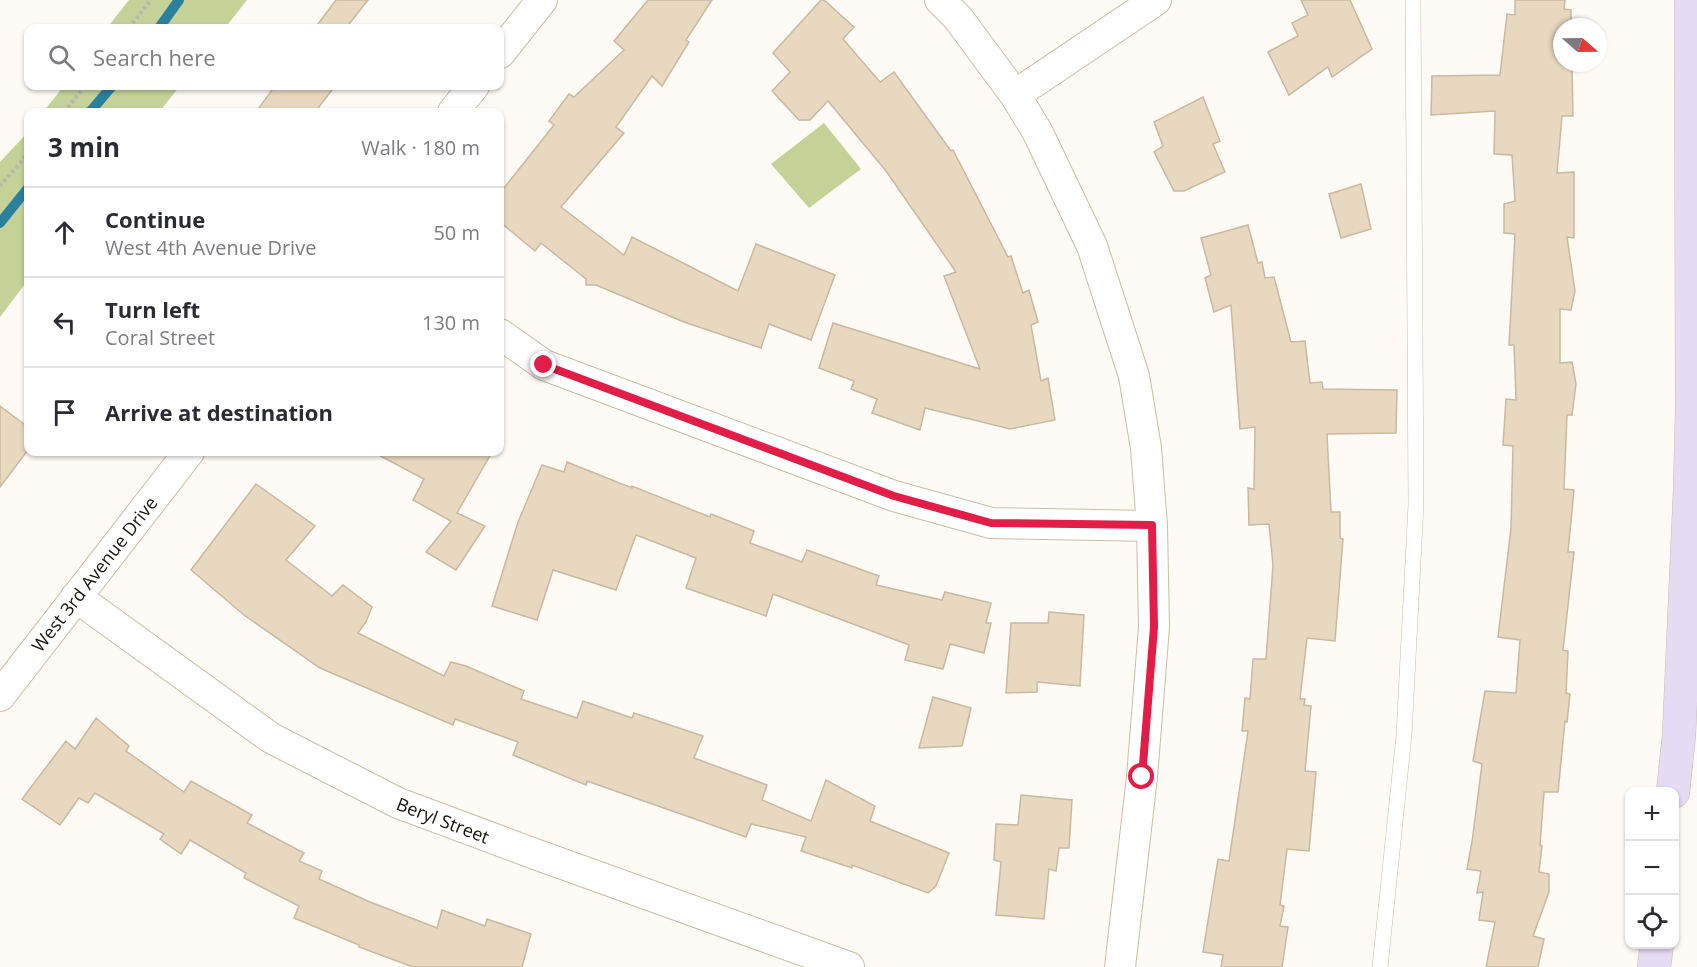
<!DOCTYPE html>
<html lang="en">
<head>
<meta charset="utf-8">
<style>
	body { margin:0; font-family:"Open Sans",sans-serif; background:#f2f2f3; color:#2b2b33 }
	.controls { position:absolute; right:18px; bottom:18px; display:grid; overflow:hidden; border-radius:12px; box-shadow:0 2px 4px #0004 }
	.controls button { width:54px; height:54px; display:grid; place-items:center; padding:0; border:0; border-bottom:2px solid #e1e1e2; background:#fff; color:#2b2b33; font:30px sans-serif }
	.compass { position:absolute; left:1553px; top:18px; width:54px; height:54px; border-radius:50%; background:#fff; box-shadow:0 2px 4px #0004; rotate:110deg }
	.stop { position:absolute; width:18px; height:18px; margin:-14px; border:4px solid #e11d48; border-radius:50%; background:#fff }
	.stop.end { background:#e11d48; border-color:#fff; box-shadow:0 2px 6px #0008 }
	.list { margin:0; padding:0; list-style:none }
	h2 { display:flex; justify-content:space-between; align-items:center; height:78px; margin:0; padding:0 24px; font-size:26px }
	h2 small { font-size:20px; font-weight:400; color:#7c7c81 }
	.list li { display:grid; grid-template-columns:39px 1fr auto; gap:18px; align-items:center; box-sizing:border-box; height:90px; padding:0 24px; border-top:2px solid #e1e1e2 }
	.list b { display:block; font-size:22px; white-space:nowrap }
	.list p { margin:0; font-size:20px; white-space:nowrap; color:#7c7c81 }
	.list em { font-size:20px; font-style:normal; color:#7c7c81 }
	.icon { flex:none; width:33px; height:33px; fill:none; stroke:currentColor; stroke-width:2; stroke-linecap:round; stroke-linejoin:round }
	.map { position:relative; flex:none; width:1697px; height:967px; overflow:hidden }
	.search { position:absolute; background:#fff; box-shadow:0 2px 4px #0004; left:24px; top:24px; width:480px; height:66px; display:flex; align-items:center; gap:15px; box-sizing:border-box; padding:0 21px; border-radius:12px; color:#7c7c81; font-size:22px }
	.panel { position:absolute; background:#fff; box-shadow:0 2px 4px #0004; left:24px; top:108px; width:480px; height:348px; border-radius:12px }
	.map>svg:first-child { display:block }
	.green { fill:#c4d297 }
	.lines { fill:none; stroke-linecap:round; stroke-linejoin:round }
	.stream { stroke:#29819e; stroke-width:10 }
	.building { fill:#e8d8c0; stroke:#c8b9a1; stroke-width:1.5 }
	.service-casing { stroke:#ccbca5; stroke-width:16 }
	.minor-casing { stroke:#ccbca5; stroke-width:32 }
	.secondary-casing { stroke:#ccbca5; stroke-width:34 }
	.path { stroke:#b8b4af; stroke-width:4; stroke-dasharray:3 3; stroke-linecap:butt }
	.service { stroke:#fff; stroke-width:15 }
	.minor { stroke:#fff; stroke-width:30 }
	.secondary { stroke:#e5dbf3; stroke-width:33 }
	.route { stroke:#e11d48; stroke-width:8 }
	.labels { text-anchor:middle; dominant-baseline:central; stroke-width:6; stroke-linejoin:round; paint-order:stroke }
	.street-label { font-size:18px; fill:#18120a; stroke:#fff }
</style>
</head>
<body>
<div class="map">
<svg width="1697" height="967" viewBox="0 0 1697 967">
	<rect width="100%" height="100%" fill="#fefbf6"/>
	<g class="green">
		<path d="M129 0H247L225 28H107Z"/>
		<path d="M64 86H180L159 112H43Z"/>
		<path d="M824 123 861 169 809 208 771 164Z"/>
		<path d="M28 132V280L0 317V162Z"/>
	</g>
	<g class="lines">
		<g class="stream">
			<path d="M159 28 179 0"/>
			<path d="M90 112 112 86"/>
			<path d="M0 223 28 188"/>
		</g>
	</g>
	<g class="building">
		<path d="M336 0H368L346 28H315Z"/>
		<path d="M648 0H712L686 40 689 42 662 86 652 76 616 127 624 133 561 207 624 255 632 237 738 291 756 244 835 275 811 340 769 324 761 348 684 322 596 285H586V279L541 243 535 251 500 222V193L554 125 549 121 569 94 574 97 624 50 614 41Z"/>
		<path d="M821 0H824L854 27 843 39 880 82 894 72 951 151 953 150 1008 257 1011 256 1023 293 1029 290 1038 322 1031 325 1041 381 1048 378 1055 420 1010 429 925 408 920 430 872 413 877 399 851 389 854 381 819 368 833 323 980 369 944 276 956 272 886 171 828 101 810 120H799L772 91 790 72 773 53Z"/>
		<path d="M1301 0H1350L1372 49 1332 77 1328 67 1289 95 1268 52 1298 36 1292 23 1308 15Z"/>
		<path d="M1515 0H1565L1564 9 1571 10V27H1562V63H1572L1573 116H1562L1557 173 1574 172V238L1567 237 1575 291 1571 310 1560 309V363L1572 362 1576 384 1572 415H1567L1564 489 1574 490 1568 552H1574L1563 650 1568 651 1566 693 1570 694 1567 722 1565 721 1558 792H1544L1540 845 1542 846 1539 872 1549 874V892L1533 936 1544 939 1538 967H1486L1495 922 1479 920 1483 892 1477 893 1481 871 1467 869 1472 842 1482 764 1473 761 1485 691 1516 693 1520 640 1498 637 1511 528 1513 446 1503 445 1506 399 1516 400 1514 345H1509L1515 234 1504 233V204L1515 201 1512 155 1494 154 1495 111 1431 115 1432 76 1500 75 1507 14 1515 15Z"/>
		<path d="M275 86H335L315 112H256Z"/>
		<path d="M1203 97 1220 141 1213 144 1225 172 1184 191H1174L1154 152 1163 146 1154 122Z"/>
		<path d="M1361 184 1371 229 1341 238 1329 194Z"/>
		<path d="M1248 225 1258 263 1262 262 1265 278 1274 277 1291 342 1305 341 1310 383 1322 382 1323 389 1397 390 1396 433 1327 434 1331 512H1340V538L1343 539 1335 641 1307 638 1300 699H1305L1304 705 1311 706 1305 771 1316 772 1309 851 1287 849 1280 905 1284 906 1280 926 1288 927 1282 967H1221L1223 955 1203 952 1218 859 1229 861 1248 731H1242L1245 698 1250 699 1253 659H1266L1273 565 1269 524 1249 525 1248 488 1254 489 1255 427 1240 429 1231 305 1214 312 1205 278 1211 275 1201 238Z"/>
		<path d="M0 406 28 427V450L0 487Z"/>
		<path d="M373 452H492L457 513 485 526 456 570 426 552 451 521 413 500 424 479Z"/>
		<path d="M567 462 632 488V486L710 517 711 514 754 531 750 543 802 562 807 550 879 576 876 585 942 600 945 592 991 603 986 623H991L984 653 950 644 943 669 905 660 909 645 773 594 766 616 686 588 696 558 636 535 616 590 553 570 537 620 492 606 518 522 542 465 564 472Z"/>
		<path d="M256 484 315 526 286 560 332 596 343 585 372 607 366 622 358 633 444 676 451 662 466 666 524 691 521 699 577 718 583 701 632 718 634 713 703 736 694 758 767 785 762 800 811 821 826 780 875 806 870 821 949 853 936 886 928 893 852 865V868L801 851 806 837 751 824 746 837 587 781 586 785 513 755 518 742 455 719 453 725 320 668 244 615 191 570Z"/>
		<path d="M1049 612 1084 615 1080 686 1037 682V692L1006 693 1011 623H1048Z"/>
		<path d="M933 697 971 708 962 746 919 748Z"/>
		<path d="M96 718 129 746 126 751 184 792 191 781 252 815 247 823 304 853 299 861 322 871 319 879 370 902 437 928 442 910 485 926 487 919 531 934 522 967H413L359 947V945L294 918 299 906 244 878 246 873 190 840 181 854 160 839 164 834 95 793 88 803 79 798 60 825 22 799 66 741 75 749Z"/>
		<path d="M1021 795 1072 800 1069 848H1059L1056 871 1049 869 1044 919 996 915 1001 862 994 860 996 824 1018 825Z"/>
	</g>
	<g class="lines">
		<defs>
			<path id="service" d="M1380 967 1404 735 1416 504 1413 0"/>
			<g id="minor">
				<path d="M940 0 958 18 1015 95 1037 131 1092 246 1134 376 1146 448 1152 526 1154 627 1142 777 1120 967"/>
				<path d="M500 53 542 0"/>
				<path d="M1015 95 1156 0"/>
				<path d="M453 112 474 86"/>
				<path d="M500 334 544 365 894 496 991 523 1152 526"/>
				<path d="M76 597 271 738 398 803 535 854 849 967"/>
				<path d="M0 696 189 452"/>
			</g>
			<g id="secondary">
				<path d="M1673 792 1679 735 1690 489 1692 409 1691 0"/>
				<path d="M1654 967 1657 944"/>
			</g>
		</defs>
		<use href="#service" class="service-casing"/>
		<use href="#minor" class="minor-casing"/>
		<use href="#secondary" class="secondary-casing"/>
		<g class="path">
			<path d="M129 28 151 0"/>
			<path d="M64 112 85 86"/>
			<path d="M0 186 28 154"/>
		</g>
		<use href="#service" class="service"/>
		<use href="#minor" class="minor"/>
		<use href="#secondary" class="secondary"/>
	</g>
	<g class="lines">
		<path class="route" d="M544 365 894 496 991 523 1152 525 1154 627 1142 777"/>
	</g>
	<g class="labels">
		<g class="street-label">
			<text transform="translate(94 574) rotate(-52)">West 3rd Avenue Drive</text>
			<text transform="translate(443 820) rotate(21)">Beryl Street</text>
		</g>
	</g>
</svg>
<div class="controls">
<button>+</button>
<button>−</button>
<button><svg class="icon" aria-label="locate" viewBox="0 0 24 24"><circle cx="12" cy="12" r="6"/><path d="M12 2v4M12 18v4M2 12h4M18 12h4"/></svg></button>
</div>
<svg class="compass" viewBox="-18 -18 36 36"><path d="M0-13l5 13h-10z" fill="#e53935"/><path d="M0 13l5-13h-10z" fill="#7c7c81"/></svg>
<div class="stop" style="left:1142px;top:777px"></div>
<div class="stop end" style="left:544px;top:365px"></div>
<div class="search"><svg class="icon" aria-label="search" viewBox="0 0 24 24"><circle cx="10" cy="10" r="6"/><path d="M15 15l6 6"/></svg>Search here</div>
<section class="panel">
<h2>3 min<small>Walk · 180 m</small></h2>
<ul class="list">
<li><svg class="icon" aria-label="ahead" viewBox="0 0 24 24"><path d="M12 20V5M6 11l6-6 6 6"/></svg><div><b>Continue</b><p>West 4th Avenue Drive</p></div><em>50 m</em></li>
<li><svg class="icon" aria-label="left" viewBox="0 0 24 24"><path d="M17 20v-9H6M10 6l-5 5 5 5"/></svg><div><b>Turn left</b><p>Coral Street</p></div><em>130 m</em></li>
<li><svg class="icon" aria-label="arrive" viewBox="0 0 24 24"><path d="M6 21V4h12l-3 4 3 4H6"/></svg><div><b>Arrive at destination</b></div></li>
</ul>
</section>
</div>
</body>
</html>
